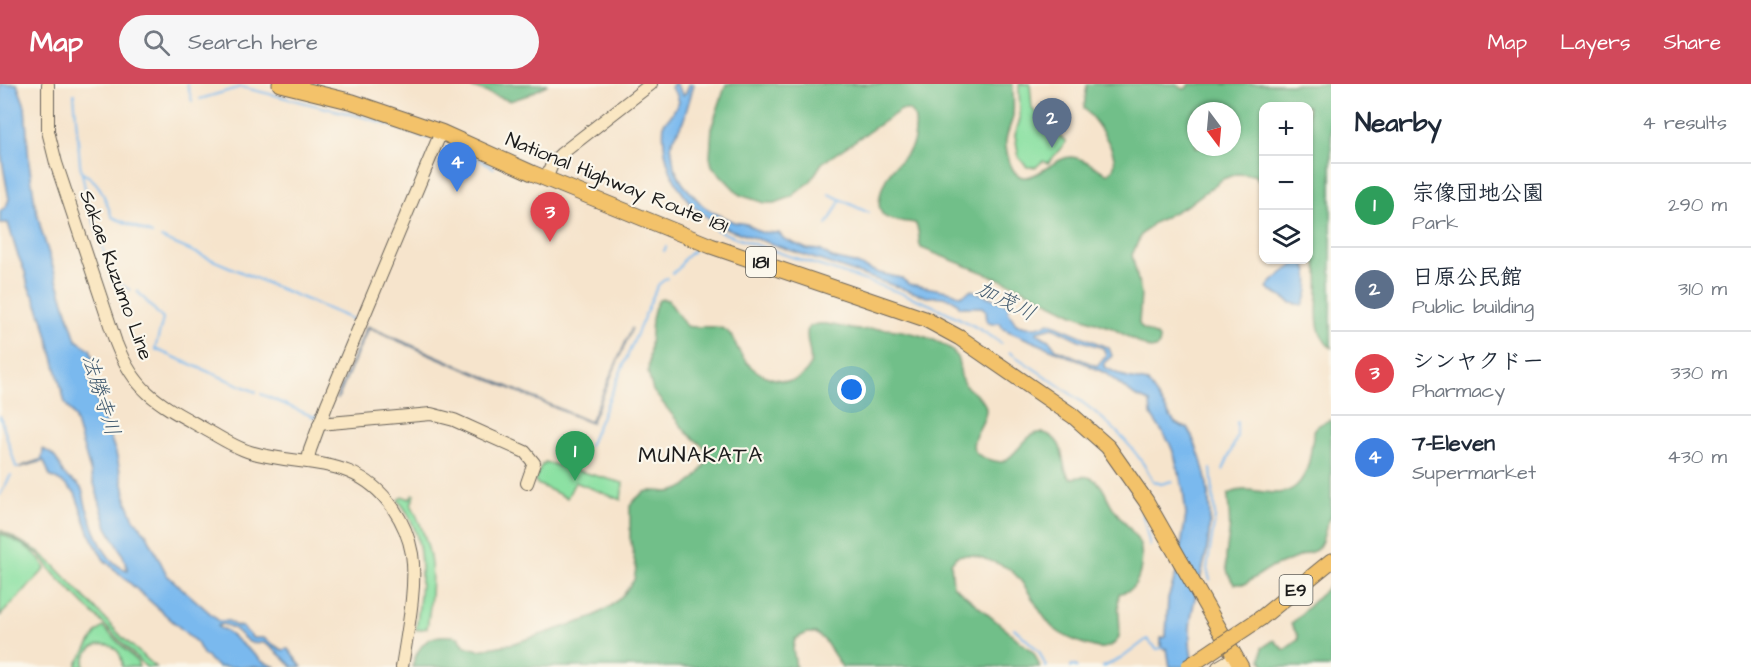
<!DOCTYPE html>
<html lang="en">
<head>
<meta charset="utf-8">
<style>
	body { margin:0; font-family:"Architects Daughter","Klee One",sans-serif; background:#f6f6f7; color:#1f2937 }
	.controls { position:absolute; right:18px; top:18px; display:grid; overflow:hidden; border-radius:12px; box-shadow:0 2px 4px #0004 }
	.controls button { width:54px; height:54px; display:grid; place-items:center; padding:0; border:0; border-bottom:2px solid #e0e1e3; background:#fff; color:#1f2937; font:30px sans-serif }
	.compass { position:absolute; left:1187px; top:18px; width:54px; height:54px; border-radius:50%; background:#fff; box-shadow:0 2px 4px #0004; rotate:164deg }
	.you { position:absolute; left:852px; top:306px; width:21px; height:21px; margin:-15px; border:4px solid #fff; border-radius:50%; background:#1a73e8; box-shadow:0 0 0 9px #1a73e833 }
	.badge { display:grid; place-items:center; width:39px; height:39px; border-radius:50%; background:#d1495b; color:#fff; font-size:20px; font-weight:700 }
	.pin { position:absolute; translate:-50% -50px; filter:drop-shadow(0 2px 3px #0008) }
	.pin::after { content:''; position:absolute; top:32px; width:21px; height:18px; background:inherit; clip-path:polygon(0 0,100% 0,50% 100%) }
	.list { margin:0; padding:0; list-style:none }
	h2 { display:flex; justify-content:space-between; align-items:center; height:78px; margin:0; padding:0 24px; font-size:26px }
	h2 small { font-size:20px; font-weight:400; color:#747a83 }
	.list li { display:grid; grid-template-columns:39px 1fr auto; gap:18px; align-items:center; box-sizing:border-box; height:84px; padding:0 24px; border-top:2px solid #e0e1e3 }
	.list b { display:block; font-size:22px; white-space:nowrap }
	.list p { margin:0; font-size:20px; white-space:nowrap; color:#747a83 }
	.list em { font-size:20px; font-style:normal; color:#747a83 }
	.icon { flex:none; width:33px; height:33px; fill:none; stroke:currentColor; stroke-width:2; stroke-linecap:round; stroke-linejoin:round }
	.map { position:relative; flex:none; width:1331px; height:583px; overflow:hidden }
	header { display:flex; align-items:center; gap:36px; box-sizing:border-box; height:84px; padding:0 30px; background:#d1495b; color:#fff }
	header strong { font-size:28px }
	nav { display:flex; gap:33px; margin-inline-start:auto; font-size:21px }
	.search { width:420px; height:54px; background:#f6f6f7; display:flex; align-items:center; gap:15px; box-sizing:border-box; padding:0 21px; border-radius:33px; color:#747a83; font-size:22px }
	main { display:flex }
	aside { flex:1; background:#fff }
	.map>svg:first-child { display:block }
	.green { fill:#8ce1a3; stroke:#547e60; stroke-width:1.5 }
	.forest { fill:#71bf89; stroke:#466e52; stroke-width:1.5; fill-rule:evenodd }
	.water { fill:#7ab9ee; stroke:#4b6a85; stroke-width:1.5; fill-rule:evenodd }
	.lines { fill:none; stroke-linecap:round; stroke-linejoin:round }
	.stream { stroke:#7ab9ee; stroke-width:2 }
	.secondary-casing { stroke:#68625a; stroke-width:14 }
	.highway-casing { stroke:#68625a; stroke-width:17 }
	.secondary { stroke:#fae7c3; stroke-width:12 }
	.highway { stroke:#f3c26a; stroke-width:15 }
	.highway-bridge-casing { stroke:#68625a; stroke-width:17; stroke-linecap:butt }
	.highway-bridge { stroke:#f3c26a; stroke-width:15 }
	.labels { text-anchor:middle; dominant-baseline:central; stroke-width:4.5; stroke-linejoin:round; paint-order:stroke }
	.shield { fill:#fbf7ec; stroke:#5f5e5a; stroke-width:1.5 }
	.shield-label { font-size:18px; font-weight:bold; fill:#1c1c1c }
	.street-label { font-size:20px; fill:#1c1c1c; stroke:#fbf7ec }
	.water-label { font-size:21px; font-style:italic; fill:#425b70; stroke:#fbf7ec }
	.quarter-label { font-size:22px; letter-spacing:1.5px; fill:#1c1c1c; stroke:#fbf7ec }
</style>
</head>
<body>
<header>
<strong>Map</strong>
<div class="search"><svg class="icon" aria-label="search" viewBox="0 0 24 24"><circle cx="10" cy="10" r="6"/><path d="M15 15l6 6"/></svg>Search here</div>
<nav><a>Map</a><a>Layers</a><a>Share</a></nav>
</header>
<main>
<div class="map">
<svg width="1331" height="583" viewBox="0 0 1331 583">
	<rect width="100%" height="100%" fill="#fbf7ec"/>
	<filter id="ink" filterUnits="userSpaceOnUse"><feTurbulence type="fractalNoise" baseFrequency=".0167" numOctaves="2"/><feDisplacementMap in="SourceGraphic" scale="12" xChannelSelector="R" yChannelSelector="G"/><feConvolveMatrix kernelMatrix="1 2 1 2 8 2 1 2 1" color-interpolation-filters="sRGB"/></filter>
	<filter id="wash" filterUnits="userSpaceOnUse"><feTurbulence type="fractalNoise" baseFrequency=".008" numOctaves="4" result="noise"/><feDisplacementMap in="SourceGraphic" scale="24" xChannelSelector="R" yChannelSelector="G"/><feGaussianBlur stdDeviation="1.35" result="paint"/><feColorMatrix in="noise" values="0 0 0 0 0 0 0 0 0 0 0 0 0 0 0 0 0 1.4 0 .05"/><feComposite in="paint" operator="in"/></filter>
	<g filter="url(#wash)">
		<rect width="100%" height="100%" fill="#f6e4cc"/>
		<g class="green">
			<path d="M1019 0H1030L1032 25 1066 58 1048 79 1043 77 1036 83H1027L1019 74 1015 51 1020 35Z"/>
			<path d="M545 378 623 399 621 416 575 398 567 414 537 400 535 396 542 380 544 381Z"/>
			<path d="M413 410 415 411 411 420C435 468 435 492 427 544L416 546C422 503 429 451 398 416L402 412 410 415Z"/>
			<path d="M0 446 38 467 55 482 123 554 156 583H146L54 490 39 470Z"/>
			<path d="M0 449C16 458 39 466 45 485L0 532Z"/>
			<path d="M103 543 137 577 139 583H122C124 553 83 553 84 583H77V580L97 548Z"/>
		</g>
		<g class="forest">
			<path d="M462 0H548L528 11 510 17Z"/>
			<path d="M726 0H1013C1013 10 1014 22 1013 32 1011 43 1004 52 1006 63 1016 124 1047 74 1070 73 1083 73 1096 84 1107 90 1130 80 1094 35 1084 24L1087 0H1176L1181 4 1185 5 1190 0H1331V264C1304 241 1327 202 1314 174L1309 170 1308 22H1264L1263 102 1255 91 1236 90 1223 95 1189 120 1152 140 1141 151 1132 171 1141 209 1139 240 1143 245 1157 252 1160 256 1159 261 1156 264 1150 265 1112 244 1073 230 1017 202 921 164C917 155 921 148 915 139 907 137 890 138 884 132 874 123 882 102 887 93 899 73 914 72 915 46 916 36 915 31 908 26H901L822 79 810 98 791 113 775 119H765L740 111 712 82 710 73 712 42ZM1196 27H1232V63H1196Z"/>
			<path d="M663 215 668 216 686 242C699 245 716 239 727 247 734 253 735 260 739 267 749 286 767 296 789 297 797 297 807 289 810 281 813 268 804 257 808 244 823 233 845 247 862 246 869 245 877 244 885 245 903 246 947 255 956 272 961 279 959 290 963 298 968 307 982 312 985 321 993 341 944 370 1002 378 1019 372 1027 342 1047 350 1069 360 1058 381 1070 394 1076 395 1082 391 1088 393 1104 397 1106 415 1114 425 1121 436 1131 444 1137 455 1145 467 1142 494 1132 504 1128 508 1123 508 1119 510 1116 522 1123 547 1118 555 1113 563 1103 566 1094 563 1079 559 1065 554 1053 544 1038 530 1028 499 1009 485 1006 482 975 471 971 471 966 471 961 471 957 472L951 479 953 501 1034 569 1040 583H842L825 557 816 549H807L795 555 793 565 796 583H412C419 557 431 548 458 553L465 562 479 566 515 559 589 535 611 522 624 510 634 496 636 484 630 454V421C634 417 639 411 645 408 652 405 660 408 668 408 687 407 700 391 707 376L705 364 687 349 653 307 648 289 652 235 655 223 659 216Z"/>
			<path d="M1331 336V433C1323 443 1326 457 1316 466L1268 485 1245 500H1234C1221 482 1227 469 1229 449 1231 437 1228 423 1228 411 1247 397 1277 419 1296 402 1308 391 1310 374 1312 359 1313 354 1313 348 1315 345 1319 339 1325 338 1331 336Z"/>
			<path d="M1331 500V583H1266L1261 576 1262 564 1274 556 1284 566 1298 556V552L1291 540Z"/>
		</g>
		<g class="water">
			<path d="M0 0H17L25 22 29 78 35 120 41 145 76 256 90 265 93 274 94 281 89 295 116 369 127 418 134 435 147 451 167 491 219 537H229L234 541 242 543 253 554H263L282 566 288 565 302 583H292C287 577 271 562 264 559 259 558 254 560 249 558 239 551 236 543 222 540L218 542 219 544 225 546 263 578 276 583H218L203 570 197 559 104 476 91 453 75 409 63 399 50 392 44 377 17 384 42 375 43 365C56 371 58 377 63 389 67 396 77 397 81 404 84 408 84 416 86 422 93 442 104 481 128 486L122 469 107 443 74 332 65 319 45 242 35 215 28 202 25 188 17 169 8 139H0V127L6 123 9 115 2 76Z"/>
			<path d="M673 0H676L683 11 686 9 689 0H694L684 35 671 60 674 83 683 100 703 122 716 130 734 138 747 140 760 148 779 149 784 155 807 165 820 166 832 174 854 179 879 189 901 194 909 200 952 208 961 212 972 206 1009 221 1008 227 1016 240C1027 244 1039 245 1049 238L1109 264 1112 272 1104 279V283L1127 294 1148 298C1153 307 1159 314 1164 323 1173 335 1171 340 1188 344 1207 382 1214 424 1207 465 1199 508 1182 538 1194 583H1170L1167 565 1161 564V554L1166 553 1168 514 1177 487 1186 431 1183 405 1174 370 1169 358 1151 331 1150 318 1135 312 1105 289 1084 279 1003 245 1000 239 992 240 987 238 986 227 982 223H960C954 212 940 212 927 213L725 144 708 134 692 121 689 122 691 120C671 97 661 70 664 39L670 33 679 18 677 11 671 4ZM1053 243 1079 256 1103 264 1106 271 1097 282 1056 265 1050 257 1037 249V247Z"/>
			<path d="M1298 178 1303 177C1311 187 1310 209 1303 221L1291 219 1267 204C1271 197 1289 184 1298 178Z"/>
			<path d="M367 242 590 338 632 244 591 339 368 244 338 315H336Z"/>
		</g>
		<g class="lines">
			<g class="stream">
				<path d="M187 0 192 17"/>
				<path d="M74 10 80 80 88 119 113 196 130 206"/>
				<path d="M200 15 241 3 371 35 427 54"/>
				<path d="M449 63 463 69"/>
				<path d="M476 73 494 84"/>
				<path d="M82 89C101 97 105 115 112 133L152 150"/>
				<path d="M829 110 869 129"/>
				<path d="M827 141 840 117"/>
				<path d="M715 145C735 155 758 161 780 169 854 194 936 214 1001 259"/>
				<path d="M161 154 354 236"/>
				<path d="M664 167 666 163"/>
				<path d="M672 190 679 184 684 175 695 165"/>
				<path d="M137 207 163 235 155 265 256 308"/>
				<path d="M1009 268C1060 303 1125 339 1153 397L1161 400 1172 397"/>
				<path d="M261 310 314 333 317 332"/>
				<path d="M0 332 16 383H19"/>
				<path d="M589 362 656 205 659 200 667 194"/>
				<path d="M1223 386 1237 353V338"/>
				<path d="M0 411 11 391"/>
				<path d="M1142 428 1150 462"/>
				<path d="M1210 496 1207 485 1215 433 1211 385"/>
				<path d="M1014 544 1039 567 1046 583"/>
				<path d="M1071 583 1072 581 1077 583"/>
				<path d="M1103 583 1122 574 1147 555 1157 565 1162 564"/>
			</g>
		</g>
	</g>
	<g filter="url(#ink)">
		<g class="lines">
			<defs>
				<g id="secondary">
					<path d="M48 0V47L56 79 116 259C136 310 160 320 205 345 219 353 234 363 250 368 304 384 355 369 393 424 402 437 409 453 412 470 417 502 407 550 402 583"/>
					<path d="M546 95 553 78 561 70 651 0"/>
					<path d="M319 340 431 330 454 336 525 368 534 379 527 399"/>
					<path d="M308 377 310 366 327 320 441 48"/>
					<path d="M1218 583 1235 573"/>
				</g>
				<g id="highway">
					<path d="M280 0 353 18 441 48 532 89 711 162 925 235 960 254 1073 332 1108 363 1146 417 1241 583"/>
					<path d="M1261 534 1331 477"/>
				</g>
			</defs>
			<use href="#secondary" class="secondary-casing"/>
			<use href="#highway" class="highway-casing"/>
			<use href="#secondary" class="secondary"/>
			<use href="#highway" class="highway"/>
			<defs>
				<path id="highway-bridge" d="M1188 583 1261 534"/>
			</defs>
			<use href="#highway-bridge" class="highway-bridge-casing"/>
			<use href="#highway-bridge" class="highway-bridge"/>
		</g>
	</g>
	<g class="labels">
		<g class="shield">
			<rect x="746" y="163" width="30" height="30" rx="4.5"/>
			<rect x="1279.5" y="491" width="33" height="30" rx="4.5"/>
		</g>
		<g class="shield-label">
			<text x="761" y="178">181</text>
			<text x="1296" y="506">E9</text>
		</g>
		<g class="street-label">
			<text transform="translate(617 99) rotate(22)">National Highway Route 181</text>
			<text transform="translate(116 191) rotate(70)">Sakae Kuzumo Line</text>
		</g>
		<g class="water-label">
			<text transform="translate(1006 217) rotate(27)">加茂川</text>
			<text transform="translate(101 311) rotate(73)">法勝寺川</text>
		</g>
		<g class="quarter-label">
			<text x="701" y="371">MUNAKATA</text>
		</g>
	</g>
</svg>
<div class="controls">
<button>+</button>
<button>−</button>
<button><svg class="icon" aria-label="layers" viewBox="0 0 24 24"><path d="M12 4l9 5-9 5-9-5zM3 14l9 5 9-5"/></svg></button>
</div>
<svg class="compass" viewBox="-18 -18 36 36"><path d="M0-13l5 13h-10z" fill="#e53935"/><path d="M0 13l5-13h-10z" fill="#747a83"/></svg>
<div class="you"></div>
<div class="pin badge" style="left:575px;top:397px;background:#2e9e5b">1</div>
<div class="pin badge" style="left:1052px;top:64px;background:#5c6f8a">2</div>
<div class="pin badge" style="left:550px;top:158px;background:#e0444e">3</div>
<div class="pin badge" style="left:457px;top:108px;background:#3f7fe0">4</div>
</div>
<aside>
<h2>Nearby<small>4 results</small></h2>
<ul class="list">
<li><span class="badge" style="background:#2e9e5b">1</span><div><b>宗像団地公園</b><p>Park</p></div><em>290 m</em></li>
<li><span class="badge" style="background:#5c6f8a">2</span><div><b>日原公民館</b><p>Public building</p></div><em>310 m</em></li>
<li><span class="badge" style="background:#e0444e">3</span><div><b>シンヤクドー</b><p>Pharmacy</p></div><em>330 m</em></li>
<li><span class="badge" style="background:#3f7fe0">4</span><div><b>7-Eleven</b><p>Supermarket</p></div><em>430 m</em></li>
</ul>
</aside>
</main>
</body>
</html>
